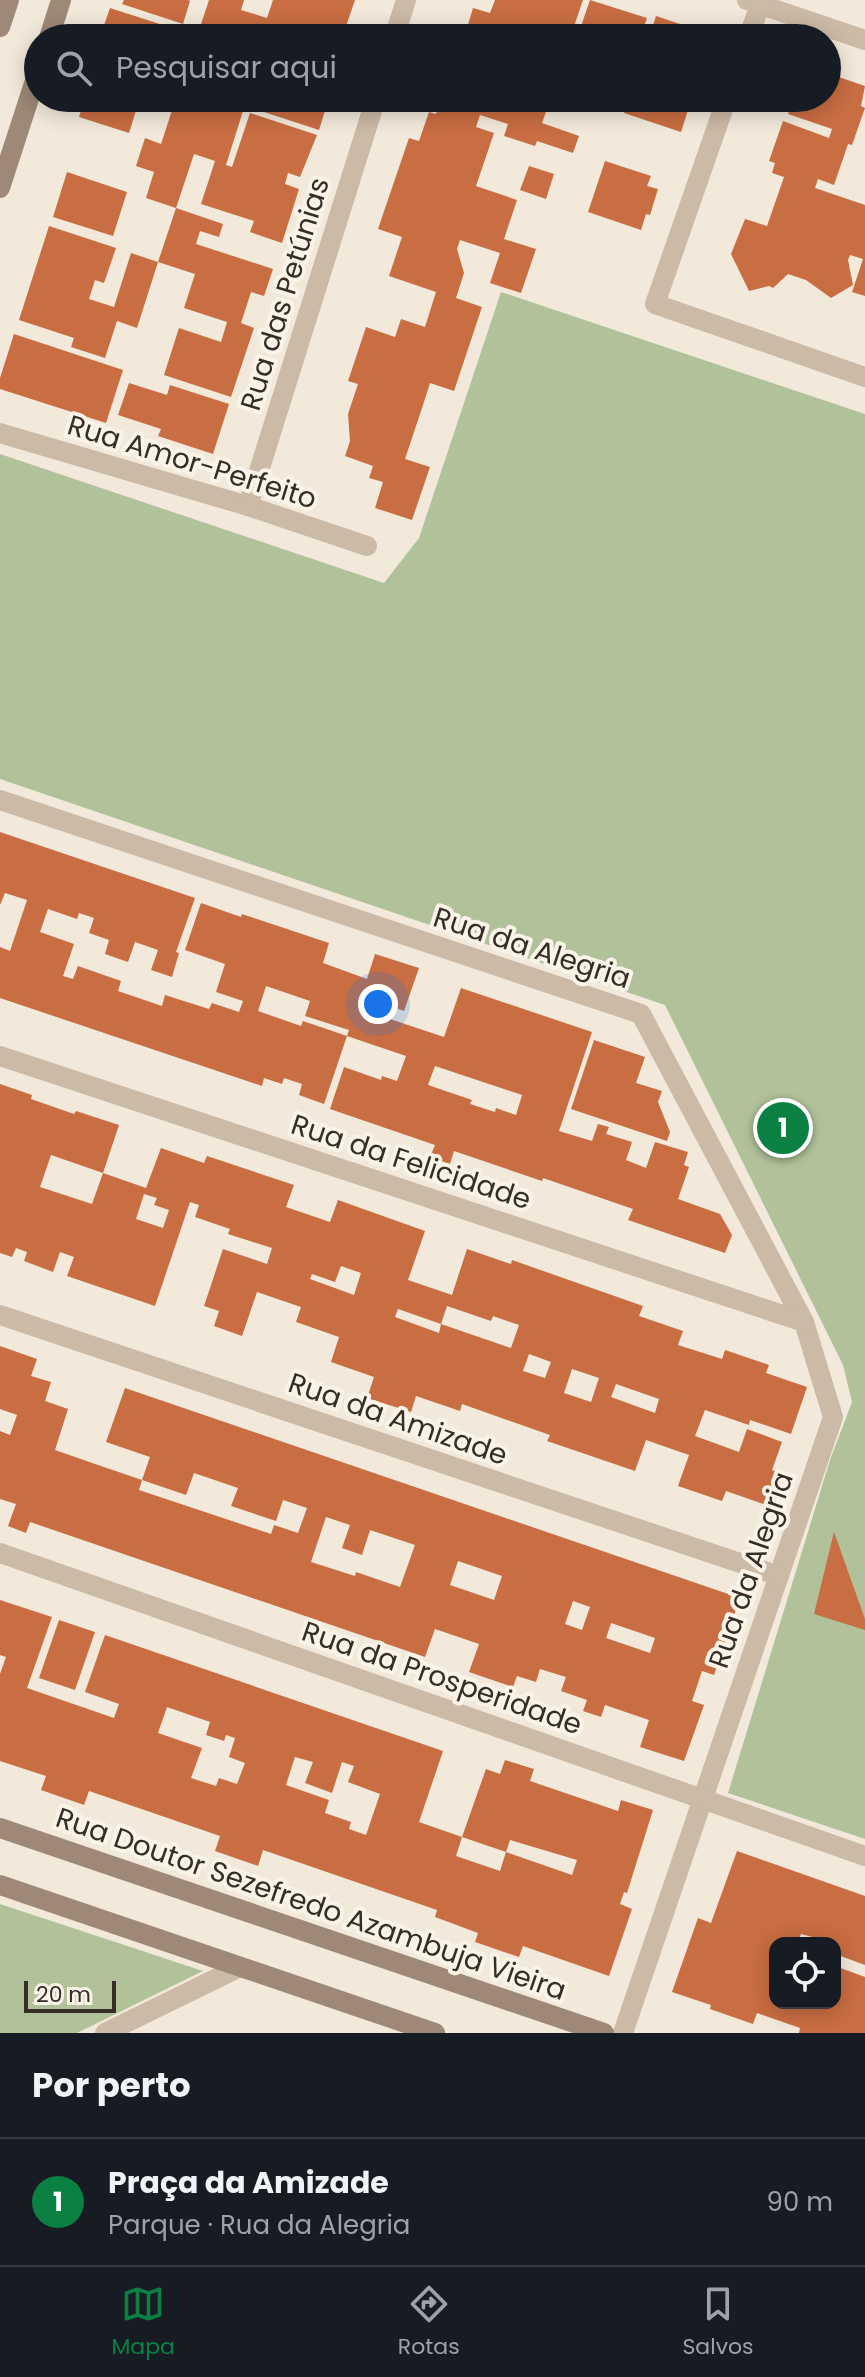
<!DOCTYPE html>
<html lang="pt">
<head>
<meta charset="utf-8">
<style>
	body { margin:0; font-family:Poppins,sans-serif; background:#20242c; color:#f1f3f6 }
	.controls { position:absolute; right:24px; bottom:24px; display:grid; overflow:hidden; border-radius:16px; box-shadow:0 4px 20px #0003 }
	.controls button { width:72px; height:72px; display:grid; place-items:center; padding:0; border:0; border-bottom:2px solid #363941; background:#171b24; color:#f1f3f6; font:40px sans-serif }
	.scale { position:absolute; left:24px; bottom:20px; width:92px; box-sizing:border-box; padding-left:8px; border:4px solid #362d27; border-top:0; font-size:22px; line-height:28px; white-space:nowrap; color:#362d27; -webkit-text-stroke:6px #faf3e7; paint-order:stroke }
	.you { position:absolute; left:378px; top:1004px; width:28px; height:28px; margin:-20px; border:6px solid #fff; border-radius:50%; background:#1a73e8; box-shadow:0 0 0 12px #1a73e833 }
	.badge { display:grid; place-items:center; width:52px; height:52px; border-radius:50%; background:#0b8043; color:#fff; font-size:26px; font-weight:700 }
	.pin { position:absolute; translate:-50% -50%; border:4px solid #fff; box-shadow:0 2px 8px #0006 }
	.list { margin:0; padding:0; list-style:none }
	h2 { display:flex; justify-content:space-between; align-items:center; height:104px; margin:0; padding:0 32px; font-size:34px }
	h2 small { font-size:26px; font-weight:400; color:#9ea1a6 }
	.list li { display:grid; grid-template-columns:52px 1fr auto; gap:24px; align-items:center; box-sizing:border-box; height:128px; padding:0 32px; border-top:2px solid #363941 }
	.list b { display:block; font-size:30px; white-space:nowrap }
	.list p { margin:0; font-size:26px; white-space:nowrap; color:#9ea1a6 }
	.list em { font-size:26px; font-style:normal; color:#9ea1a6 }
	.icon { flex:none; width:44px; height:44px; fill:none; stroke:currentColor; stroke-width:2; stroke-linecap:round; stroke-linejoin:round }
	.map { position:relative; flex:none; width:865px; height:2033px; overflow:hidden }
	.search { position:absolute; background:#171b24; box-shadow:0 4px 20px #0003; left:24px; right:24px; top:24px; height:88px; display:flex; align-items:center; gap:20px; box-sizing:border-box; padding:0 28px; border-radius:44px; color:#9ea1a6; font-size:30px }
	.sheet { height:232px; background:#171b24 }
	nav { display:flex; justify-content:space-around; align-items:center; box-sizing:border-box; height:112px; border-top:2px solid #363941; background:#171b24; font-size:22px; color:#9ea1a6 }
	nav a { display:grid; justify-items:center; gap:4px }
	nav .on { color:#0b8043 }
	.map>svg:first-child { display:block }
	.green { fill:#b1c29a }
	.building { fill:#c96d42; fill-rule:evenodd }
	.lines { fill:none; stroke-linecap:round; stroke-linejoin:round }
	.street { stroke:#cbbaa6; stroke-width:20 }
	.secondary { stroke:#9e8877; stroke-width:20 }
	.labels { text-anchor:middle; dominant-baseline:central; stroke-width:8; stroke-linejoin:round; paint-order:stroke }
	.street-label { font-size:28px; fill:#362d27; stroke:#faf3e7 }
</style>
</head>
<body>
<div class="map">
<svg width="865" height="2033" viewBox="0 0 865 2033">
	<rect width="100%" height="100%" fill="#f2e9da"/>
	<g class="green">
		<path d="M501 292 865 414V1839L728 1793 830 1460 852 1402 843 1365 665 1005 0 779V454L384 583 419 538Z"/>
		<path d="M0 1904 203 1971 77 2033H0Z"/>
	</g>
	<g class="building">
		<path d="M124 0H188L190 1 183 24 122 4Z"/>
		<path d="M209 0H244L241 10 267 18 273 0H355L342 38H331L290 25 286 38H115L116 35 102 31 110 8 197 36Z"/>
		<path d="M495 0H583L570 38H464L473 8 490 13Z"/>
		<path d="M590 0 647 18 640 38H577Z"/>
		<path d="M656 16 713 35 712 38H649Z"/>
		<path d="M827 73 865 86 861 106 865 108 852 145 848 144 834 185 818 179 815 188 865 205V296L852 292 863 259 850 255 848 260 853 285 831 298 806 280 788 274 773 288 769 286 749 291 731 254 745 219 767 226 784 177 772 173 775 163 769 161 783 121 829 138 832 129 788 114 794 98H827Z"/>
		<path d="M85 98H140L129 133 79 117Z"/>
		<path d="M176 98H212V100L243 111 226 165 232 167 250 113 317 135 300 177 288 173 285 184 299 189 282 243 250 232 254 221 201 204 215 161 194 154 176 208 146 198 154 172 136 166 145 138 161 144Z"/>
		<path d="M255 98H329L319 130 252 108Z"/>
		<path d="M441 98H551L542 123 579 136 573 153 537 141 535 146 504 136 508 124 480 115 476 127 494 133 476 186 517 200 504 239 536 249 521 293 490 283 500 253 460 240 457 249 464 273 456 298 482 307 454 391 430 383 423 405 405 459 430 467 412 520 375 508 383 482 369 478 373 466 345 456 350 441 348 414 358 384 348 381 366 327 395 337 401 319 425 327 436 292 389 276 402 237 378 229 409 138 419 141 429 112 436 114Z"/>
		<path d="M639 98H692L681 132 624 113 629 100 637 103Z"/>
		<path d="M605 161 651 176 647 186 658 189 650 215 646 214 641 230 588 212Z"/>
		<path d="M529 166 554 174 546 199 520 190Z"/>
		<path d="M67 172 127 192 113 236 53 217Z"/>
		<path d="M176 208 223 224 219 237 200 231 196 244 273 269 264 296 251 292 241 323 254 328 231 397 164 375 179 328 221 342 227 322 184 308 195 274 158 262 137 328 117 321 105 358 71 347 74 338 19 320 49 226 116 248 104 283 95 280 89 299 114 307 131 253 158 262Z"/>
		<path d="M14 334 123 370 106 423 0 389V378Z"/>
		<path d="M129 383 167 395 170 385 229 404 213 454 158 436 161 429 118 415Z"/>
		<path d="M0 832 195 898 176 952 179 953 172 977 151 970 158 950 135 942 128 962 105 954 109 940 89 933 94 918 79 913 77 919 48 909 40 932 74 944 63 976 73 979 78 966 121 981 118 991 162 1006 165 995 209 1009 212 1003 239 1012 243 1001 216 992 225 964 185 950 201 903 241 917 242 914 329 943 323 963 367 979 375 954 419 968 404 1011 388 1005 384 1017 444 1037 461 988 592 1032 559 1131 592 1141 598 1124 609 1127 606 1134 632 1142 626 1160 646 1168 655 1142 688 1152 684 1165 689 1167 678 1199 720 1214 732 1235 725 1253 628 1220 633 1209 543 1178 542 1181 454 1151 450 1164 430 1157 435 1145 330 1109 344 1067 381 1080 382 1076 397 1081 406 1056 347 1036 349 1030 305 1016 310 1001 266 986 258 1011 301 1026 303 1021 347 1036 324 1104 299 1095 302 1084 284 1078 282 1084 264 1078 262 1086 0 998V947L10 951 27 900 5 893 0 905ZM435 1066 522 1095 516 1115 496 1108 495 1112 470 1104 472 1100 428 1085Z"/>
		<path d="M594 1040 645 1057 636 1083 662 1091 658 1102 670 1132 667 1141 571 1109Z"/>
		<path d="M0 1084 32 1095 31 1099 74 1114 76 1111 119 1125 103 1173 51 1155 40 1187 92 1204 103 1173 146 1188 161 1148 204 1163 207 1156 294 1185 286 1207 330 1222 338 1200 425 1231 408 1280 452 1295 467 1249 511 1264 512 1260 643 1306 639 1316 683 1331 678 1345 722 1359 725 1350 769 1365 766 1373 807 1387 791 1434 750 1420 749 1425 705 1410 695 1436 739 1452 747 1429 782 1442 772 1470 780 1473 769 1506 726 1491 722 1501 678 1486 689 1455 646 1440 635 1471 547 1441 550 1435 462 1404 460 1411 416 1396 411 1412 367 1398 374 1377 331 1362 339 1337 296 1322 301 1307 257 1292 242 1336 214 1326 219 1311 204 1306 223 1249 267 1264 272 1248 228 1234 230 1229 195 1217 199 1205 190 1202 155 1306 67 1276 74 1257 60 1252 53 1272 24 1261 27 1252 16 1248 12 1257 0 1253ZM144 1194 157 1198 154 1205 169 1210 163 1228 136 1219ZM341 1266 361 1273 354 1295 310 1279 312 1274 335 1282ZM447 1306 491 1321 493 1316 519 1325 511 1348 441 1324 439 1333 395 1317 398 1309 441 1324ZM529 1354 551 1362 545 1378 523 1371ZM572 1369 599 1378 591 1402 564 1393ZM616 1384 659 1399 655 1413 611 1397Z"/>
		<path d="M0 1346 37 1359 31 1376 51 1382 45 1401 68 1409 55 1450 98 1465 142 1480 150 1457 106 1442 125 1388 740 1598 714 1675 702 1671 692 1701 704 1705 684 1761 640 1747 649 1720 605 1705 601 1717 583 1711 587 1700 561 1691 566 1677 540 1669 536 1682 517 1676 513 1687 469 1672 479 1644 435 1629 425 1657 30 1522 26 1533 8 1526 16 1504 0 1499V1431L10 1435 17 1415 0 1409ZM194 1473 238 1488 231 1506 276 1521 283 1500 307 1508 298 1533 274 1525 271 1534 139 1490 142 1480 186 1495ZM326 1517 350 1525 342 1548 362 1555 370 1530 415 1545 400 1587 356 1572 355 1576 311 1562ZM458 1561 502 1576 494 1600 450 1585ZM573 1601 590 1607 582 1630 565 1624ZM611 1623 655 1638 650 1653 606 1638Z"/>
		<path d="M834 1532 865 1619V1630L814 1614Z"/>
		<path d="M0 1600 52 1617 27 1688 114 1718 119 1704 85 1692 105 1635 443 1751 419 1822 462 1837 486 1769 500 1774 505 1760 534 1769 530 1781 618 1811 621 1800 653 1810 627 1893 624 1892 620 1904 632 1909 609 1976 523 1946 519 1957 475 1942 478 1933 435 1917 437 1910 263 1850 258 1866 215 1851 220 1836 89 1791 84 1805 41 1790 46 1776 0 1761V1674L6 1657 0 1655ZM167 1707 210 1722 206 1735 224 1741 226 1735 235 1738 229 1757 245 1763 237 1784 219 1778 216 1786 191 1778 202 1748 158 1733ZM295 1757 313 1762 305 1783 332 1793 342 1762 354 1766 348 1782 380 1794 366 1835 349 1829 351 1822 325 1813 329 1800 286 1785ZM462 1837 506 1852 510 1840 577 1860 572 1875 506 1852 500 1871 456 1856Z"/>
		<path d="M59 1620 95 1632 75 1690 39 1678Z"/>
		<path d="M737 1851 865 1896V1965L835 1954V1943L801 1934 798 1943H775V2003H835V1966L865 1977V2033H799L800 2028 757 2013 753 2024 710 2009 711 2005 672 1992 698 1918 711 1923Z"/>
	</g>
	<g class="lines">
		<g class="street">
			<path d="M747 0 865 40"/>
			<path d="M394 38 406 0"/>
			<path d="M748 38 762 0"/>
			<path d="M727 98 655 304 865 377"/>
			<path d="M0 433 248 506 367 546"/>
			<path d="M248 506 376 98"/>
			<path d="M0 800 641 1014 804 1322 833 1417 623 2033"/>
			<path d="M0 1056 804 1322"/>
			<path d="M0 1315 779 1576"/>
			<path d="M0 1553 865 1856"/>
			<path d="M105 2033 240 1967"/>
		</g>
		<g class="secondary">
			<path d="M0 27 9 0"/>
			<path d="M49 38 61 0"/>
			<path d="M0 188 38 71"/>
			<path d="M0 1828 604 2033"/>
			<path d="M0 1885 435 2033"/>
		</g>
	</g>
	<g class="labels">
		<g class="street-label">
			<text transform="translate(285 294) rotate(-73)">Rua das Petúnias</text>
			<text transform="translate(192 462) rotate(17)">Rua Amor-Perfeito</text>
			<text transform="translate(532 948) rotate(18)">Rua da Alegria</text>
			<text transform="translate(411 1162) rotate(18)">Rua da Felicidade</text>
			<text transform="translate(398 1419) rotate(19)">Rua da Amizade</text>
			<text transform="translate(751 1570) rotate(-71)">Rua da Alegria</text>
			<text transform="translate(442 1678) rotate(19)">Rua da Prosperidade</text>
			<text transform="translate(311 1904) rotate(19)">Rua Doutor Sezefredo Azambuja Vieira</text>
		</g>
	</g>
</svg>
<div class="controls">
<button><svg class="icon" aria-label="locate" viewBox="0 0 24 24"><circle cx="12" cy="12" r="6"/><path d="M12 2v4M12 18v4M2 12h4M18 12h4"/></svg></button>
</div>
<div class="scale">20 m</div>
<div class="you"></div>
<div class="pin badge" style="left:783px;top:1128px">1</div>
<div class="search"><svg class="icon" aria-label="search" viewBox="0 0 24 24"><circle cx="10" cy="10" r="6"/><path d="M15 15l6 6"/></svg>Pesquisar aqui</div>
</div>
<section class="sheet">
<h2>Por perto<small></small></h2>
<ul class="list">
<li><span class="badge">1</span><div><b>Praça da Amizade</b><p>Parque · Rua da Alegria</p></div><em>90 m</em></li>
</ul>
</section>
<nav>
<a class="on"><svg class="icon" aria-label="map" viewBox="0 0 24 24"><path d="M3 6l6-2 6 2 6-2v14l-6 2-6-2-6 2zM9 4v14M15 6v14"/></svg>Mapa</a>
<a><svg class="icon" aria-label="directions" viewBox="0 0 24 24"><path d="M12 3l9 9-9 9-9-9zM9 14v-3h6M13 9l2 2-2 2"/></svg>Rotas</a>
<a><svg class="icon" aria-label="saved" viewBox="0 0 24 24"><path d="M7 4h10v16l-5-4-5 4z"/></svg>Salvos</a>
</nav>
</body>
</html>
